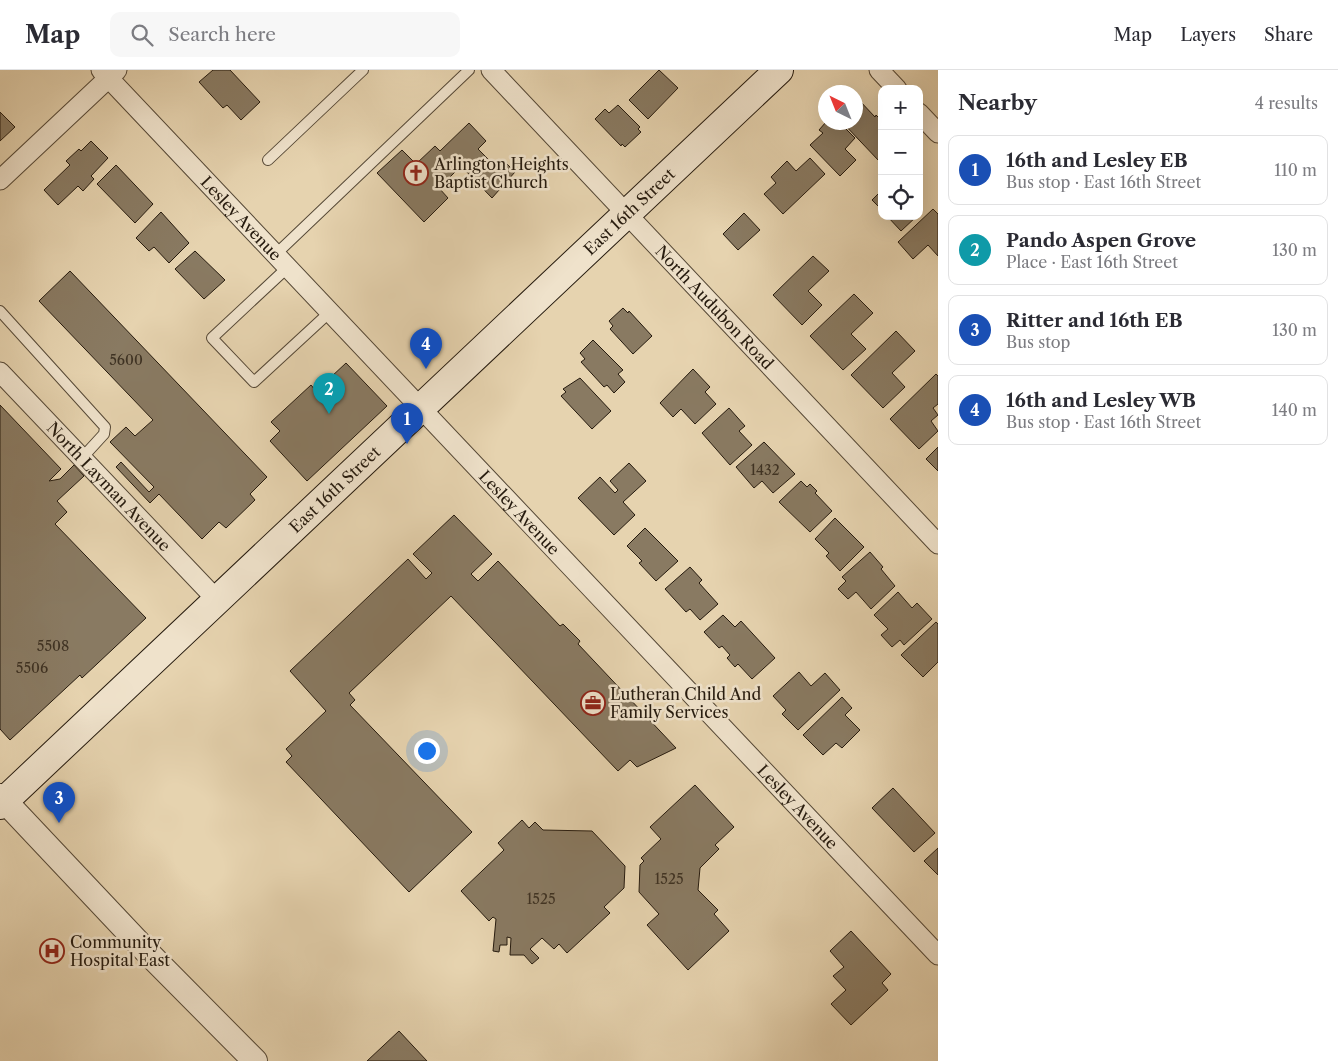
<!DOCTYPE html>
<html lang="en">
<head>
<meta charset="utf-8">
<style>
	body { margin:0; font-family:"Libre Caslon Text",serif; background:#f7f7f7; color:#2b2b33 }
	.controls { position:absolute; right:15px; top:15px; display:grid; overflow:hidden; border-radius:10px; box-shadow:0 5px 20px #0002 }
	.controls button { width:45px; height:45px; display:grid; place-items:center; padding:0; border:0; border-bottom:1px solid #e1e1e2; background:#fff; color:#2b2b33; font:25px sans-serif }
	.compass { position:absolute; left:818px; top:15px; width:45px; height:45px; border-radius:50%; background:#fff; box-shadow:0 5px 20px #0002; rotate:317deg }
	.you { position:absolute; left:426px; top:680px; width:18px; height:18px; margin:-12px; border:4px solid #fff; border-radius:50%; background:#1a73e8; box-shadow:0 0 0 8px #1a73e833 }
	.badge { display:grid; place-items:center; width:32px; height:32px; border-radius:50%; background:#db2777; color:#fff; font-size:16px; font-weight:700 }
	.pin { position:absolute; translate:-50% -41px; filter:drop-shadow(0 1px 2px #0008) }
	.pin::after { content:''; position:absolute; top:26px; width:18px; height:15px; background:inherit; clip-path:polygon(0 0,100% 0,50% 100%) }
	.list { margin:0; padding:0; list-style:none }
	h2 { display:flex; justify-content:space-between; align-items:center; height:65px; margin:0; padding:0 20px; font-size:21px }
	h2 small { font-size:16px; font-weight:400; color:#7c7c81 }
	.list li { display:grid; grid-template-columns:32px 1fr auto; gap:15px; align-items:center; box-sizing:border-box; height:70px; margin:0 10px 10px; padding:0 10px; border:1px solid #e1e1e2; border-radius:10px }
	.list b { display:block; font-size:19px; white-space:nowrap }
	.list p { margin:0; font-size:16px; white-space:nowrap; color:#7c7c81 }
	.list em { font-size:16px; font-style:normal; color:#7c7c81 }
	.icon { flex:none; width:28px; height:28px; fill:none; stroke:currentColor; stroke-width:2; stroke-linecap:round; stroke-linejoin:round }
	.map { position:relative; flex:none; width:938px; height:991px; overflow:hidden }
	header { display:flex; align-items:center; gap:30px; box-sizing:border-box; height:70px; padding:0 25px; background:#fff; border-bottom:1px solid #e1e1e2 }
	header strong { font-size:24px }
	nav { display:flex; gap:28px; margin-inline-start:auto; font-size:18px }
	.search { width:350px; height:45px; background:#f7f7f7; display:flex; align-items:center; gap:12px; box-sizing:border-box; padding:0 18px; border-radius:10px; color:#7c7c81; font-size:19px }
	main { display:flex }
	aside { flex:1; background:#fff }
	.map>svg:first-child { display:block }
	.building { fill:#897a62; stroke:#251a0e }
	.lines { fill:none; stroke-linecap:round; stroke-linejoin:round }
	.service-casing { stroke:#554836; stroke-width:12 }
	.minor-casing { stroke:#554836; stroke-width:21 }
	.tertiary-casing { stroke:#554836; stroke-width:26 }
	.secondary-casing { stroke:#251a0e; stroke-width:30 }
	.service { stroke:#efe2cb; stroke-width:10 }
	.minor { stroke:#efe2cb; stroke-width:19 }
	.tertiary { stroke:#efe2cb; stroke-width:24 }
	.secondary { stroke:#efe2cb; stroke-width:28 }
	.labels { text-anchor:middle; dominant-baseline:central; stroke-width:5; stroke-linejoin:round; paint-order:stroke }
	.number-label { font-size:14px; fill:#3e3223 }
	.poi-label { font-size:16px; fill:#251a0e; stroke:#efe2cb; text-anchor:start }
	.street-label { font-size:16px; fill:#251a0e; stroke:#efe2cb }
</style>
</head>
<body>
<header>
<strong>Map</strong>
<div class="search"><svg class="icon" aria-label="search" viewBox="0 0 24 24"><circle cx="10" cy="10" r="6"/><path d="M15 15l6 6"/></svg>Search here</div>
<nav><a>Map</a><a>Layers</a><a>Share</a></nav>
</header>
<main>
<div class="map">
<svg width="938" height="991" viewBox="0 0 938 991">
	<rect width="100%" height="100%" fill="#e6d3af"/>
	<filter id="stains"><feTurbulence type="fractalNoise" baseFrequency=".004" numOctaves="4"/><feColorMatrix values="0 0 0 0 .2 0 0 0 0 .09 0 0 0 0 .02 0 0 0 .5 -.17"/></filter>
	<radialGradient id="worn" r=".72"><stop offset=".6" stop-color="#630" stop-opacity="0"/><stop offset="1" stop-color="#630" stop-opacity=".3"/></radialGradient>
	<g class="building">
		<path d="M213 0H230L260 32 241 50 227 35 223 38 199 12Z"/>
		<path d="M659 0 678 18 648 49 629 30Z"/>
		<path d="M859 30 875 47 876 45 882 51V89L879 91 842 52H856V34Z"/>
		<path d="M618 35 640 57 638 59 641 62 625 77 622 74 621 76 595 49 605 39 609 43Z"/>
		<path d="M0 42 15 57 0 71Z"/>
		<path d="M826 52H839L855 68 845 79 856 90 840 106 810 75 823 63 819 60Z"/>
		<path d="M469 53 486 71 478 79 499 100 506 93 515 102 492 128 461 96 439 118 448 128 424 152 377 103 402 80 416 94 435 76 440 81Z"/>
		<path d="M91 71 108 88 91 106 94 109 83 121 78 116 58 135 44 120 70 95 66 91 79 79 81 81Z"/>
		<path d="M810 88 825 104 783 144 764 124 776 113 771 107 787 91 796 101Z"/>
		<path d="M116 95 153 134 135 153 97 114Z"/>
		<path d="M882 120V140L872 130Z"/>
		<path d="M933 139 938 144V186L928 175 913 189 898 172Z"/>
		<path d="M161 142 189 173 169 193 154 177 149 181 136 168Z"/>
		<path d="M744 143 760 160 738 180 723 164Z"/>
		<path d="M887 146H917L901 161Z"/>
		<path d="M195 181 225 210 204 229 175 199Z"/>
		<path d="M813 186 829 201 808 221 822 235 802 255 773 225Z"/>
		<path d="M70 201 267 407 250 424 255 430 226 458 219 452 202 469 159 424 150 433 116 397 121 392 149 422 154 417 110 372 126 357 135 366 153 350 39 231Z"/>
		<path d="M854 224 873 243 851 264 866 279 843 300 810 266Z"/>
		<path d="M623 238 628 243 629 241 652 266 633 284 610 259 613 256 609 251Z"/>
		<path d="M896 261 915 281 892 303 905 317 883 338 851 305Z"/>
		<path d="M593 270 623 300 618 304 625 312 614 323 607 315 604 317 581 292 585 289 580 283Z"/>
		<path d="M346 293 387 336 307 411 270 371 280 361 271 352 311 315 316 321Z"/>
		<path d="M693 299 710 317 705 322 716 334 695 354 681 339 673 347 660 333Z"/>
		<path d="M936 304 938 306V334L933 338 938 345 931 351 938 361 919 379 890 349Z"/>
		<path d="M580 308 611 341 592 359 561 326 566 322 563 319Z"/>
		<path d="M0 335 61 399 49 411 60 409 74 395 84 406 57 431 67 442 55 454 146 548 82 608 80 605 10 670 0 659Z"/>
		<path d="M729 338 745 356 739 361 752 375 730 395 702 363Z"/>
		<path d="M764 372 795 404 773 423 762 411 754 418 736 397Z"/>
		<path d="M938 377V401L926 389Z"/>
		<path d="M629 393 646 411 623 432 635 445 614 465 578 428 600 407 615 423 618 420 610 411Z"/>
		<path d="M801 411 807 417 810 414 817 421 815 423 832 441 810 462 779 432Z"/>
		<path d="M454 445 492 484 471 504 478 511 498 491 560 556 563 554 580 571 578 574 676 678 637 697 630 690 618 701 451 526 349 623 355 630 350 635 472 762 409 822 286 692 292 686 286 679 326 641 290 601 408 489 426 509 432 503 413 484Z"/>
		<path d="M835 448 864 477 840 501 826 486 829 483 815 469Z"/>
		<path d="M645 458 678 491 656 511 639 493 642 491 627 476Z"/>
		<path d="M870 482 883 497 881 499 895 516 871 539 856 522 848 529 838 519 846 511 842 507Z"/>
		<path d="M690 497 702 510 699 513 718 534 700 550 690 539 686 542 665 519Z"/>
		<path d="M898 522 912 538 917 533 932 549 904 575 900 570 892 577 881 565 888 559 874 545Z"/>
		<path d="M723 545 735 557 741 551 775 588 752 609 738 594 735 597 727 588 730 585 722 576 719 578 704 562Z"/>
		<path d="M936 552 938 554V592L923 607 901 585Z"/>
		<path d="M799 602 811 616 825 603 840 620 798 660 782 644 786 640 773 626Z"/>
		<path d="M842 627 852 638 845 645 860 660 842 678 836 673 823 685 803 665Z"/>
		<path d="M695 715 734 757 715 775 719 779 700 798 698 820 718 840 714 844 729 861 688 900 647 855 659 844 639 822 640 795 644 791 641 788 661 769 650 757Z"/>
		<path d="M893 718 935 763 914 782 872 738Z"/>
		<path d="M522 750 529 758 535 752 543 760 592 761 625 796 624 818 604 837 610 843 567 883 559 874 554 879 542 868 530 879 539 888 532 894 524 885H510L511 868 507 867V875H500L499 882 493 881 496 849 493 847 489 851 461 821 504 780 498 773Z"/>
		<path d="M938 778V805L924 791Z"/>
		<path d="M851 861 891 904 882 913 888 920 851 955 831 934 846 920 833 906 844 897 830 881Z"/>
		<path d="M399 961 427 991H367Z"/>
	</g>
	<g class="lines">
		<defs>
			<g id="service">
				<path d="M268 90 363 0"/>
				<path d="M276 184 469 0"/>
				<path d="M288 197 212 268 254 312 331 241"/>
				<path d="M0 241 105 357 104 364 82 388"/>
			</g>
			<g id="minor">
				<path id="s1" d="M101 0 938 885"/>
				<path id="s2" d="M491 0 938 474"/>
				<path d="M879 0 897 19"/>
				<path d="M919 43 938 63"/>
				<path d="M0 110 117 0"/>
				<path id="s3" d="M0 302 217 530"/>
			</g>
			<path id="tertiary" d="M0 726 149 884 255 991"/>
			<g id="secondary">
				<path id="s4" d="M0 735 779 0"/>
			</g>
		</defs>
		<use href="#service" class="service-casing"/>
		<use href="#minor" class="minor-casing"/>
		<use href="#tertiary" class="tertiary-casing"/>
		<use href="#secondary" class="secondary-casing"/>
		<use href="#service" class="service"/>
		<use href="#minor" class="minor"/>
		<use href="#tertiary" class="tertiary"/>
		<use href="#secondary" class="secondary"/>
	</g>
	<defs>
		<symbol id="church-ring" viewBox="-11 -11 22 22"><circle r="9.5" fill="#efe2cb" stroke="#8f2418" stroke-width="1.5"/><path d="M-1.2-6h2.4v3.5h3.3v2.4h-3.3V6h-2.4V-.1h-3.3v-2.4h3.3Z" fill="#8f2418"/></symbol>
		<symbol id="office-ring" viewBox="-11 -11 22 22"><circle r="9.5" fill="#efe2cb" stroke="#8f2418" stroke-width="1.5"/><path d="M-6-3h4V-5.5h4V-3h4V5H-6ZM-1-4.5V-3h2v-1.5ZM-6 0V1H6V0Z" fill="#8f2418"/></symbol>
		<symbol id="hospital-ring" viewBox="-11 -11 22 22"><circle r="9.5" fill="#efe2cb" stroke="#8f2418" stroke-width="1.5"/><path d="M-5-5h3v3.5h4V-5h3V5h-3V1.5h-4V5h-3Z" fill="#8f2418"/></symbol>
	</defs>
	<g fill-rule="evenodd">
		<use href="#church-ring" x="402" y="89" width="28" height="28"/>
		<use href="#office-ring" x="579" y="619" width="28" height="28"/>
		<use href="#hospital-ring" x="38" y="867" width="28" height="28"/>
	</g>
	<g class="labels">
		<g class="number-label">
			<text x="126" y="290">5600</text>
			<text x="765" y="400">1432</text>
			<text x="53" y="576">5508</text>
			<text x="32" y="598">5506</text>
			<text x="669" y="809">1525</text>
			<text x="541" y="829">1525</text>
		</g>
		<g class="poi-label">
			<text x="434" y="94">Arlington Heights<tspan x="434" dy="18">Baptist Church</tspan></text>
			<text x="610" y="624">Lutheran Child And<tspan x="610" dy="18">Family Services</tspan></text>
			<text x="70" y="872">Community<tspan x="70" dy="18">Hospital East</tspan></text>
		</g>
		<g class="street-label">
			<text stroke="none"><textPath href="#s4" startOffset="865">East 16th Street</textPath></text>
			<text stroke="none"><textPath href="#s1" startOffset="204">Lesley Avenue</textPath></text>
			<text stroke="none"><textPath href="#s2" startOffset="326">North Audubon Road</textPath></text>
			<text stroke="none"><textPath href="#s3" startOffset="158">North Layman Avenue</textPath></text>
			<text stroke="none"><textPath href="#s4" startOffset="460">East 16th Street</textPath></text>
			<text stroke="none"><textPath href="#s1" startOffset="609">Lesley Avenue</textPath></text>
			<text stroke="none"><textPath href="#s1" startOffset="1014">Lesley Avenue</textPath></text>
		</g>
	</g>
	<rect width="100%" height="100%" filter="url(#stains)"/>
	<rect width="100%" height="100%" fill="url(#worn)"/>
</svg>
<div class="controls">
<button>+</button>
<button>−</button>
<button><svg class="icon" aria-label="locate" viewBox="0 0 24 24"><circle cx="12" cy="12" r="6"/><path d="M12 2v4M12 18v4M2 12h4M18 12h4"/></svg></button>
</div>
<svg class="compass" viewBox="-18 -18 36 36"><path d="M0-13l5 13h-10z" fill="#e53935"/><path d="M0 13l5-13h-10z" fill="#7c7c81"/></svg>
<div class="you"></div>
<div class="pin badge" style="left:407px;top:374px;background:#1a4fb4">1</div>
<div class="pin badge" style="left:329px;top:344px;background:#0f9aa8">2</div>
<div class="pin badge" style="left:59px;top:753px;background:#1a4fb4">3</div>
<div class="pin badge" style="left:426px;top:299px;background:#1a4fb4">4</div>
</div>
<aside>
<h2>Nearby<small>4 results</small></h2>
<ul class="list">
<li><span class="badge" style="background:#1a4fb4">1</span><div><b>16th and Lesley EB</b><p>Bus stop · East 16th Street</p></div><em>110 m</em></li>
<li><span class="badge" style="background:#0f9aa8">2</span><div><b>Pando Aspen Grove</b><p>Place · East 16th Street</p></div><em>130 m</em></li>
<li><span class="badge" style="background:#1a4fb4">3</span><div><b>Ritter and 16th EB</b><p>Bus stop</p></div><em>130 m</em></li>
<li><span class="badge" style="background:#1a4fb4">4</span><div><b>16th and Lesley WB</b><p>Bus stop · East 16th Street</p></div><em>140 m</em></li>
</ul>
</aside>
</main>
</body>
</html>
